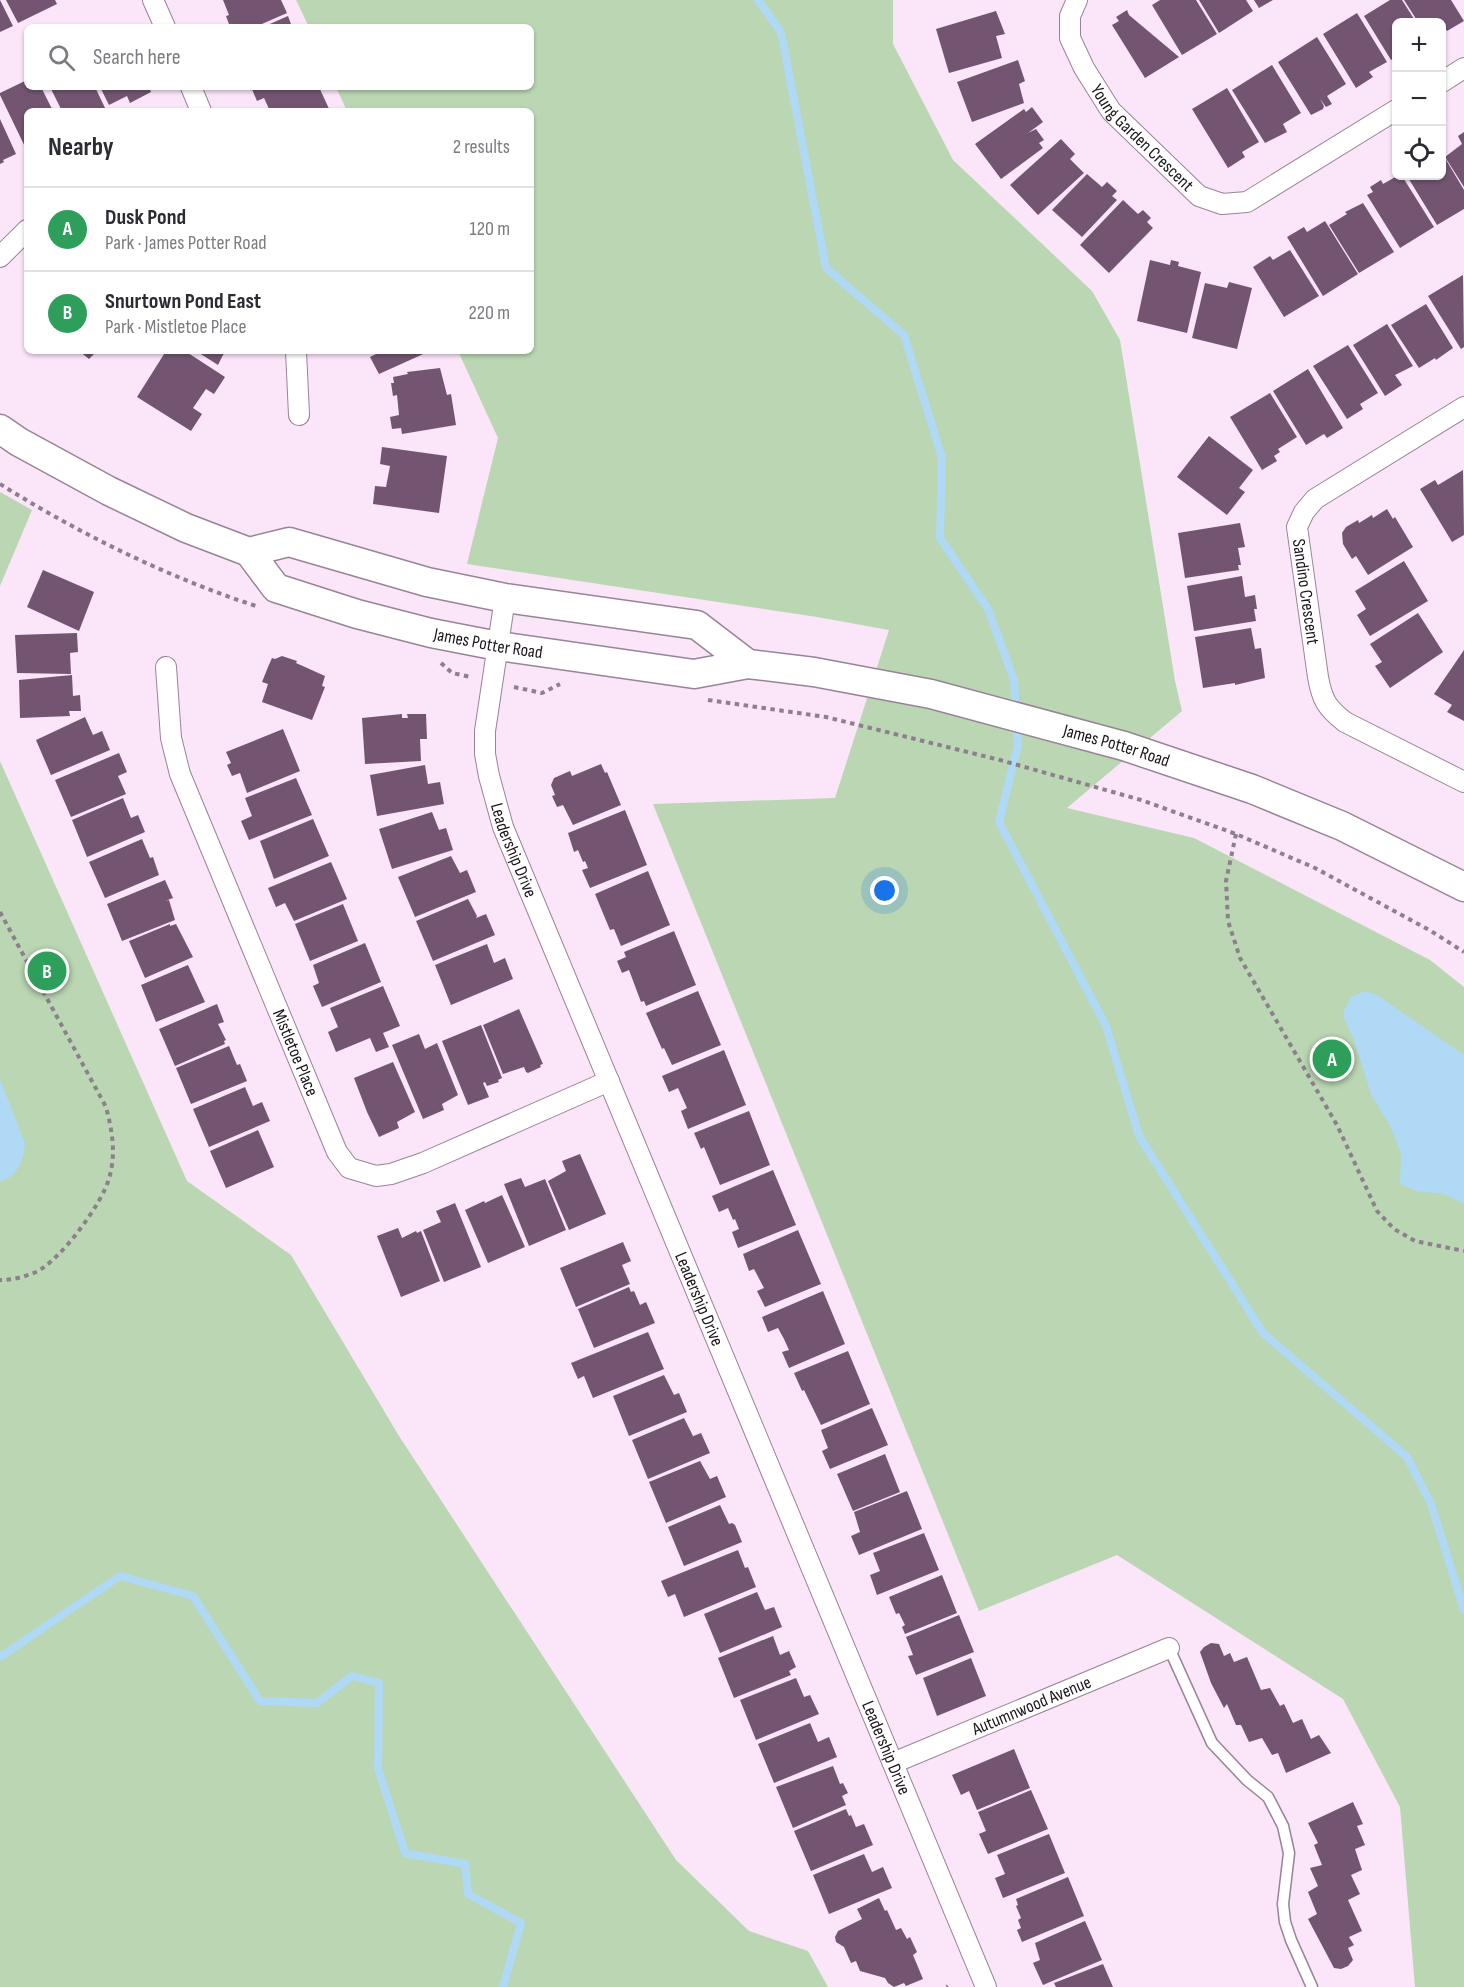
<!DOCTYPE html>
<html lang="en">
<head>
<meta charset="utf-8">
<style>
	body { margin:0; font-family:"Sofia Sans Condensed",sans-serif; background:#f2f2f3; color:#2b2b33 }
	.controls { position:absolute; right:18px; top:18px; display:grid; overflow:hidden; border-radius:9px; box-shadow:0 2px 4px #0004 }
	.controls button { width:54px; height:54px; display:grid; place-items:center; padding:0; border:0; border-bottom:2px solid #e1e1e2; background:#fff; color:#2b2b33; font:30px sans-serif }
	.you { position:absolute; left:885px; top:891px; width:21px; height:21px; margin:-15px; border:4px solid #fff; border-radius:50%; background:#1a73e8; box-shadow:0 0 0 9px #1a73e833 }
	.badge { display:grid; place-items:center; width:39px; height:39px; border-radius:50%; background:#111827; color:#fff; font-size:20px; font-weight:700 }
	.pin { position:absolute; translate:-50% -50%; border:3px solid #fff; box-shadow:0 2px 6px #0006 }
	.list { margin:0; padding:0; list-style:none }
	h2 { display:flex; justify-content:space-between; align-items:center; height:78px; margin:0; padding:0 24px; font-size:26px }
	h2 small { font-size:20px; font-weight:400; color:#7c7c81 }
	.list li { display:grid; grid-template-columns:39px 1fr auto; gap:18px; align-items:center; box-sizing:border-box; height:84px; padding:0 24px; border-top:2px solid #e1e1e2 }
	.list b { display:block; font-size:22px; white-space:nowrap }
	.list p { margin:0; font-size:20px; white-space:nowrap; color:#7c7c81 }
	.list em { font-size:20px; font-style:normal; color:#7c7c81 }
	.icon { flex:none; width:33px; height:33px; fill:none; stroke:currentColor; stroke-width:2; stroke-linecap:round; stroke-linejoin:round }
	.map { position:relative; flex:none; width:1464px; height:1987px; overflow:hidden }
	.search { position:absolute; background:#fff; box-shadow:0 2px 4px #0004; left:24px; top:24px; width:510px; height:66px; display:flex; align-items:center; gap:15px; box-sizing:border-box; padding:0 21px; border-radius:9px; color:#7c7c81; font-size:22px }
	.panel { position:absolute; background:#fff; box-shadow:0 2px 4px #0004; left:24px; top:108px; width:510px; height:246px; border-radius:9px }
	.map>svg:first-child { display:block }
	.green { fill:#bad6b3 }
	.water { fill:#b0d9f5 }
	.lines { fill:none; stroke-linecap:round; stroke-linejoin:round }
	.stream { stroke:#b0d9f5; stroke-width:8 }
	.building { fill:#735571 }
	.service-casing { stroke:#988497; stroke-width:13 }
	.minor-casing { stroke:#988497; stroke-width:22 }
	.secondary-casing { stroke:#988497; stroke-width:31 }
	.path { stroke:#8d7f8c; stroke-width:4; stroke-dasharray:4.5 4.5; stroke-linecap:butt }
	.service { stroke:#fff; stroke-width:10 }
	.minor { stroke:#fff; stroke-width:20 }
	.secondary { stroke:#fff; stroke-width:28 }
	.labels { text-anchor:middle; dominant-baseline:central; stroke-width:6; stroke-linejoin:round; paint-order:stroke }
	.street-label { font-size:18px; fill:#1c151c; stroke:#fdf8fc }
</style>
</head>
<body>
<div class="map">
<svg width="1464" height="1987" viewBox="0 0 1464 1987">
	<rect width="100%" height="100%" fill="#fbe5f9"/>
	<g class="green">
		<path d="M296 0H893V44L953 160 1092 291 1120 340 1175 681 1182 711 1067 808 1194 838 1430 960 1464 987V1987H1415L1400 1807 1343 1699 1117 1555 979 1611 653 804 835 798 889 630 817 617 467 564 498 438 458 351H531V111H347L336 87H531V27H309Z"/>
		<path d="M0 492 32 510 0 586Z"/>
		<path d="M0 761 187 1181 291 1255 399 1436 676 1860 749 1931 808 1951 828 1987H0Z"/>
	</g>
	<g class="water">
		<path d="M1365 991 1377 995 1464 1055V1204L1444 1194 1416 1191 1400 1184 1401 1154 1391 1128 1371 1094 1354 1040 1344 1018V1010L1351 997Z"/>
		<path d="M0 1079 25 1143C24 1160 18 1176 0 1182Z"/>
	</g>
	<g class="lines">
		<g class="stream">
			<path d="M758 0 781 32 826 268 904 335 942 458 940 538 988 609 1014 680 1016 712"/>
			<path d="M1017 724 1018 745 999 822 1106 1026 1139 1136 1263 1333 1407 1457 1431 1504 1464 1610"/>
			<path d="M0 1657 120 1576 193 1596 260 1701 317 1703 352 1676 379 1683 378 1768 405 1853 465 1864 468 1894 521 1923 503 1987"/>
		</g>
	</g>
	<g class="building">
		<path d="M0 0 13 26 0 32Z"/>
		<path d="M6 0H55L57 4 18 23Z"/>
		<path d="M223 0H281L287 13 255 27H230L226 16 229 15Z"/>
		<path d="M1160 0H1196L1217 34 1182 55 1152 5Z"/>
		<path d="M1199 0H1246L1253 11 1219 33Z"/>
		<path d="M1254 0H1273L1259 8Z"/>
		<path d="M1390 0H1402L1416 22H1396V57L1391 60 1364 16Z"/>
		<path d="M1404 0H1451L1464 21 1447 31 1444 26 1442 28V22H1418Z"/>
		<path d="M1127 10 1129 15 1179 57 1145 78 1112 25 1119 21 1116 17Z"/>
		<path d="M996 11 1005 34 996 36 1002 58 949 73 936 29Z"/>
		<path d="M1357 13 1387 62 1369 72 1373 77 1356 88 1323 34Z"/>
		<path d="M288 16 292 27H263Z"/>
		<path d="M1317 37 1346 84 1327 96 1332 104 1326 107 1320 99 1324 106 1323 109 1311 115 1278 62Z"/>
		<path d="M1018 60 1025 81 1019 84 1024 103 972 122 957 82Z"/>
		<path d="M1272 65 1301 113 1283 124 1287 132 1265 143 1232 90Z"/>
		<path d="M27 80V87H41L53 111H27V151L0 95V93Z"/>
		<path d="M50 87H95L106 110 62 111Z"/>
		<path d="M100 87H149L151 92 130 103 127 96 109 105Z"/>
		<path d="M251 87H319L330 111H270L264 98 257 101Z"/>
		<path d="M1227 88 1259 142 1242 152 1245 157 1228 168 1192 109Z"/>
		<path d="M1032 107 1043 122 1028 133 1036 129 1044 140 1039 143 1043 148 1001 179 975 144 1024 109 1026 112Z"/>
		<path d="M0 119 16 154 3 160 4 162 0 164Z"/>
		<path d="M1464 132V187L1445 157 1462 144 1458 136Z"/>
		<path d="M1061 139 1075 154 1070 159 1084 173 1038 215 1010 185Z"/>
		<path d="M1442 153 1464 190V209L1437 225 1407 176H1442Z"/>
		<path d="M1087 174 1102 187 1107 182 1117 191 1112 196 1117 200 1082 237 1052 210Z"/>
		<path d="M1397 176H1402L1434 227 1400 248 1367 195 1373 192 1370 187 1381 180 1383 184Z"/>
		<path d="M1123 200 1138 214 1143 210 1151 218 1147 222 1153 228 1109 273 1080 245Z"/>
		<path d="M1363 203 1394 252 1359 273 1329 225 1347 214 1345 212Z"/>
		<path d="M1325 221 1358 274 1323 296 1287 237 1304 227 1307 232Z"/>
		<path d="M1290 250 1319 296 1284 317 1253 267 1270 256 1273 260Z"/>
		<path d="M1150 260 1170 265 1171 260 1179 262 1178 266 1201 272 1187 333 1137 321Z"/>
		<path d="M1463 275 1464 347 1461 349 1428 296Z"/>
		<path d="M1229 282 1252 288 1237 349 1192 338 1205 283 1227 288Z"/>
		<path d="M1426 304 1453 348 1436 360 1435 358 1419 368 1391 325Z"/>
		<path d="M1387 324 1413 366 1395 375 1402 385 1385 396 1353 345Z"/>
		<path d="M1348 345 1378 393 1360 404 1363 409 1347 419 1313 366Z"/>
		<path d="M79 351H100L97 354 95 353 89 359Z"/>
		<path d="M166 351H185L225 377 214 394 206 389 193 408 202 414 191 431 137 397Z"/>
		<path d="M196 351H225L218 365Z"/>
		<path d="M374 351H430L379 374 370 357 376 354Z"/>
		<path d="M440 368 447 395 451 394 456 425 402 434 401 428 392 429 390 417 399 415 397 395 393 396 391 383H394L393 377 408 374 407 372Z"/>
		<path d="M1308 369 1343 428 1327 438 1324 434 1306 445 1273 391Z"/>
		<path d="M1270 393 1297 437 1278 449 1280 452 1274 456 1277 461 1262 470 1230 417Z"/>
		<path d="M1209 436 1253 470 1239 488 1245 492 1227 515 1177 477Z"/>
		<path d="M382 447 447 456 439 513 373 504 375 486 386 487 390 466 380 464Z"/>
		<path d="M1463 470 1464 535 1452 542 1420 489 1435 480 1438 485Z"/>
		<path d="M1387 509 1393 519 1395 517 1413 547 1368 575 1356 556 1352 559 1343 544 1342 533 1346 527 1358 520 1359 523 1372 515 1373 518Z"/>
		<path d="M1240 523 1245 547 1238 548 1241 565H1238L1239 570 1185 578 1178 533Z"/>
		<path d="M1404 561 1428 601 1370 636 1357 615 1366 609 1355 591Z"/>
		<path d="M43 570 94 592 79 631 27 607Z"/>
		<path d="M1242 576 1245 597 1255 595 1257 609H1254L1256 621 1194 631 1187 586Z"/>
		<path d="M1418 613 1443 652 1390 688 1375 666 1382 662 1370 644Z"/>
		<path d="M1251 628 1255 649 1261 648 1265 678 1235 685V683L1203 688 1195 637Z"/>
		<path d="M77 633 78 652 70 653 71 674 17 673 15 635Z"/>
		<path d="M1464 650V721L1447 712 1452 705 1434 694Z"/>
		<path d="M282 656 297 661 296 663 325 676 322 686 325 687 312 720 262 702 268 684 262 682 268 667 272 658 275 659Z"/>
		<path d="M72 675 73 696 80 695 81 711H69L70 716 20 718 19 680Z"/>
		<path d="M402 714V718H408L407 714H426L427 739H420L421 761 365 764 362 718Z"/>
		<path d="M85 717 93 735 102 731 110 750 51 775 36 740Z"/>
		<path d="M283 729 300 771 247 793 240 773 232 776 227 765 231 763 226 752Z"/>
		<path d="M119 753 127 772 118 776 126 794 71 817 55 780Z"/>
		<path d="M601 764 605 773 607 772 621 805 573 825 563 805 557 807 552 796 555 795 551 785 554 778 570 771 572 776Z"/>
		<path d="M425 765 428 784 440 782 444 804 377 816 370 775Z"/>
		<path d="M296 778 312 815 249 840 241 821 252 816 245 798Z"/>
		<path d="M123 798 131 818 138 815 145 832 87 857 72 820Z"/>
		<path d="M625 810 647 865 590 888 582 870 588 868 585 861 583 862 578 850 574 852 568 833Z"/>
		<path d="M432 812 439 830 446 828 453 850 392 869 379 829Z"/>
		<path d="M313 819 329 856 274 879 260 841Z"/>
		<path d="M142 839 150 858 153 857 159 875 105 898 89 862Z"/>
		<path d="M451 856 460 873 467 870 476 892 415 917 398 877Z"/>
		<path d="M331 862 347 899 294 921 285 903 276 907 268 888Z"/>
		<path d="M648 871 670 925 621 946 614 929 610 930 595 894Z"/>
		<path d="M165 880 173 898 165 901 169 900 175 920 122 941 107 904Z"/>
		<path d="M468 899 477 916 476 918 486 914 495 935 433 961 416 921Z"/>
		<path d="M343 904 358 941 310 961 295 924Z"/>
		<path d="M170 924V926L176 924 193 957 145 978 129 941Z"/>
		<path d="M674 931 696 985 646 1006 644 1001 641 1002 629 970 622 973 617 961 626 957 624 952Z"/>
		<path d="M365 943 381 982 322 1007 313 986 319 983 313 965Z"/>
		<path d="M487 944 494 963 505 958 513 979 451 1005 435 965Z"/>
		<path d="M188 965 205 1002 156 1022 141 985Z"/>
		<path d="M383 986 400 1026 383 1033 389 1047 376 1052 370 1038 336 1052 328 1032 338 1027 330 1008Z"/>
		<path d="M698 991 721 1045 672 1065 664 1048 662 1049 646 1013Z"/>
		<path d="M217 1004 224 1022 218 1024 226 1040 224 1041 225 1044 175 1066 159 1029Z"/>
		<path d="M519 1009 543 1064 540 1065 541 1067 528 1073 526 1072 524 1067 503 1074 483 1025Z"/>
		<path d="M481 1025 502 1078 498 1080 499 1082 487 1086 485 1082 483 1083 489 1097 468 1105 442 1041Z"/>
		<path d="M419 1034 425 1049 437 1043 458 1095 442 1104 444 1110 423 1119 392 1045Z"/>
		<path d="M229 1046 237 1065 240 1064 247 1081 191 1104 176 1068Z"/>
		<path d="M724 1050 746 1105 688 1129 681 1111 687 1108 678 1088 669 1092 662 1076Z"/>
		<path d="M393 1062 415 1112 397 1122 399 1128 379 1137 367 1112 354 1078Z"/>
		<path d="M245 1087 253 1106 262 1102 270 1121 209 1147 193 1109Z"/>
		<path d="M749 1111 770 1165 720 1185 704 1147 701 1149 694 1133Z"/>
		<path d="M258 1130 274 1167 226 1188 210 1151Z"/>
		<path d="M580 1154 606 1214 569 1230 548 1181 566 1171 562 1161Z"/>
		<path d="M773 1170 796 1225 738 1248 732 1232 739 1229 735 1219 733 1220 728 1208 719 1212 712 1196Z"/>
		<path d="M521 1178 525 1187 545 1179 566 1230 529 1246 504 1184Z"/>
		<path d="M502 1195 525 1247 488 1263 465 1210 484 1201 485 1203Z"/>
		<path d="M455 1203 481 1267 444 1282 423 1230 441 1222 436 1211Z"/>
		<path d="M398 1228 402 1238 416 1231 417 1233 421 1231 440 1281 401 1297 377 1236Z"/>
		<path d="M798 1230 821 1284 765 1307 757 1291 764 1288 754 1269 749 1271 743 1254Z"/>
		<path d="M623 1242 631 1261 622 1265 630 1284 576 1307 560 1268Z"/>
		<path d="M629 1287 631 1292 634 1291 640 1305 646 1302 655 1323 594 1348 578 1309Z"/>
		<path d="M823 1291 845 1344 789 1368 782 1352 789 1350 784 1339 778 1328 768 1332 762 1317Z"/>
		<path d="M648 1332 664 1369 593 1398 584 1376 578 1379 571 1363Z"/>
		<path d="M848 1351 870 1404 821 1425 804 1390 802 1391 794 1373Z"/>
		<path d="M664 1375 674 1395 679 1393 687 1412 629 1436 613 1396Z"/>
		<path d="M872 1408 888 1445 830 1469 822 1451 828 1448 821 1430Z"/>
		<path d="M684 1418 693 1436 691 1437 701 1433 710 1453 648 1479 632 1440Z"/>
		<path d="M885 1454 900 1492 853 1511 837 1474Z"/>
		<path d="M700 1461 710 1479 717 1476 726 1497 666 1523 649 1482Z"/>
		<path d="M907 1491 922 1529 859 1555 851 1536 860 1532 854 1512Z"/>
		<path d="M720 1505 729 1524 732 1523 735 1525 742 1542 684 1566 668 1527Z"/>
		<path d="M924 1533 939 1570 877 1595 870 1575 880 1571 873 1553Z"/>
		<path d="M738 1550 745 1568 748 1567 756 1587 684 1617 675 1594 668 1597 661 1581Z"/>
		<path d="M942 1575 957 1613 905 1634 902 1627 905 1625 899 1613 896 1614 889 1597Z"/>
		<path d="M757 1592 765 1610 774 1607 782 1627 720 1653 704 1614Z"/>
		<path d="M959 1615 974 1652 916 1675 908 1656 913 1655 906 1637Z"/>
		<path d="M773 1636 780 1655 789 1651 796 1667 789 1671 791 1675 734 1698 718 1658Z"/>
		<path d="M1211 1643 1219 1644 1224 1656 1230 1653 1234 1662 1247 1657 1261 1690 1270 1688 1280 1706 1284 1704 1293 1723 1302 1719 1311 1739 1319 1735 1331 1753 1286 1773 1278 1753 1272 1755 1262 1738 1249 1742 1241 1725H1236L1227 1704 1224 1708 1211 1683 1200 1652 1204 1647Z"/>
		<path d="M971 1658 986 1696 937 1716 923 1678Z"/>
		<path d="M796 1678 804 1697 810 1695 819 1714 756 1740 740 1700Z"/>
		<path d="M810 1723 818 1742 829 1737 837 1757 774 1783 758 1744Z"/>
		<path d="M1014 1749 1030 1788 977 1810 969 1791 961 1795 952 1775Z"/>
		<path d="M833 1766 840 1784 843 1783 848 1793 842 1796 846 1805 793 1828 776 1787Z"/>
		<path d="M1031 1790 1048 1829 988 1854 979 1834 986 1831 978 1812Z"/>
		<path d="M1353 1802 1363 1824 1357 1826 1365 1845 1355 1849 1362 1870 1351 1875 1360 1894 1348 1900 1362 1931 1349 1937 1354 1945 1348 1948 1353 1960 1348 1966 1341 1969 1334 1968 1308 1919 1317 1914 1308 1892 1318 1886 1310 1868 1322 1865 1314 1845 1318 1843 1308 1823Z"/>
		<path d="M846 1809 849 1816 851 1815 856 1827 864 1824 873 1845 811 1871 794 1831Z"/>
		<path d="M1049 1834 1065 1873 1003 1898 995 1878 1005 1874 997 1855Z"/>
		<path d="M864 1854 872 1872 883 1867 892 1888 829 1914 813 1875Z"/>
		<path d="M1068 1877 1084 1916 1022 1942 1017 1930 1021 1928 1018 1920 1021 1918 1016 1906 1018 1905 1016 1899Z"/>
		<path d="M879 1898 885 1911 887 1910 896 1930 901 1928 907 1939 910 1937 917 1952 913 1955 923 1979 906 1986 904 1983 894 1987 888 1983 885 1978 860 1971 856 1961 851 1963 844 1947 836 1942 835 1937 838 1931 862 1919 857 1909Z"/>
		<path d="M1085 1921 1102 1960 1043 1985 1033 1963 1040 1960 1035 1943Z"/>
		<path d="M1103 1964 1113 1987H1056L1054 1983Z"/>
	</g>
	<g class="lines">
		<defs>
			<path id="service" d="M1169 1648 1212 1743 1247 1780 1268 1797 1283 1826 1289 1853 1283 1904 1285 1922 1291 1940 1312 1987"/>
			<g id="minor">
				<path d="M153 0 165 27"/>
				<path id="s1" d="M1077 0 1070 16V38L1084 68 1111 111 1199 196 1222 204 1247 202 1396 110"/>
				<path d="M1442 82 1464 68"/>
				<path d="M191 87 201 111"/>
				<path d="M0 257 27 230"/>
				<path d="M296 351 299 415"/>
				<path id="s2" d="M1464 407 1315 499 1304 512 1297 527 1318 677C1322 700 1327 708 1345 722L1464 782"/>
				<path id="s3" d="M505 598 485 731V754L489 776 503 827 986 1987"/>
				<path id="s4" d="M166 667 171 738 180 774 337 1152 349 1168 376 1176 391 1174 423 1163 609 1081"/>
				<path id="s5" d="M893 1763 1169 1648"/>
			</g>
			<g id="secondary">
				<path id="s6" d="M0 429 19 442 109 491 186 528 249 552 276 588 357 614 431 633 498 646 694 674 748 664 814 672 931 694 1124 746 1252 789 1342 826 1464 887"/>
				<path d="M249 552 289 542 427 582 505 598 697 625 748 664"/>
			</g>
		</defs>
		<use href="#service" class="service-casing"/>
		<use href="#minor" class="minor-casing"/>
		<use href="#secondary" class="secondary-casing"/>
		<g class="path">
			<path d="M0 484C80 534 167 577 256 606"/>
			<path d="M441 663 452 673 471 677"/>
			<path d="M514 687 542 693 560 684"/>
			<path d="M708 700 826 717 1000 760 1141 800 1236 834 1315 868 1431 931 1464 952"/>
			<path d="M1236 834 1226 881 1228 921 1240 958 1337 1125 1377 1211 1394 1229 1415 1241 1464 1251"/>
			<path d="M0 912 106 1107C112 1130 116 1152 110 1175 104 1202 60 1261 36 1272 24 1277 12 1280 0 1280"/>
			<path d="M947 1987 948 1986"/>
		</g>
		<use href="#service" class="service"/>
		<use href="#minor" class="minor"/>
		<use href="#secondary" class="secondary"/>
	</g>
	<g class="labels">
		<g class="street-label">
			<text stroke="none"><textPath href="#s1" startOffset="164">Young Garden Crescent</textPath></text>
			<text stroke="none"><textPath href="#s2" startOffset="274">Sandino Crescent</textPath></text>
			<text stroke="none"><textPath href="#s6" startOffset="543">James Potter Road</textPath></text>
			<text stroke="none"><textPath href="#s6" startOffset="1184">James Potter Road</textPath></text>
			<text stroke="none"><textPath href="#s3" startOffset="258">Leadership Drive</textPath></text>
			<text stroke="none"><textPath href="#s4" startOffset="410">Mistletoe Place</textPath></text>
			<text stroke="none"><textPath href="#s3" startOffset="744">Leadership Drive</textPath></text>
			<text stroke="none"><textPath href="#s5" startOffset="150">Autumnwood Avenue</textPath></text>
			<text stroke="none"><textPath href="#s3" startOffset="1230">Leadership Drive</textPath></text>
		</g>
	</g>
</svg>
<div class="controls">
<button>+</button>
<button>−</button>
<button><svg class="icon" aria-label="locate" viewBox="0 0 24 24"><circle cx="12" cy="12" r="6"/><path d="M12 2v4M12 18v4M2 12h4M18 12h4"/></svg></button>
</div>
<div class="you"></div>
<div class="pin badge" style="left:1332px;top:1059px;background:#2e9e5b">A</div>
<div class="pin badge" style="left:47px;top:971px;background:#2e9e5b">B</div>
<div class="search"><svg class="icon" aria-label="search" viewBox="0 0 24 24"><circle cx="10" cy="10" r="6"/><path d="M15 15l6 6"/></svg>Search here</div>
<section class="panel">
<h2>Nearby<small>2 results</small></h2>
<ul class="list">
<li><span class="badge" style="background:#2e9e5b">A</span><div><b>Dusk Pond</b><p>Park · James Potter Road</p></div><em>120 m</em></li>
<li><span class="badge" style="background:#2e9e5b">B</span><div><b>Snurtown Pond East</b><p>Park · Mistletoe Place</p></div><em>220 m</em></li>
</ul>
</section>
</div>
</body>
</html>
